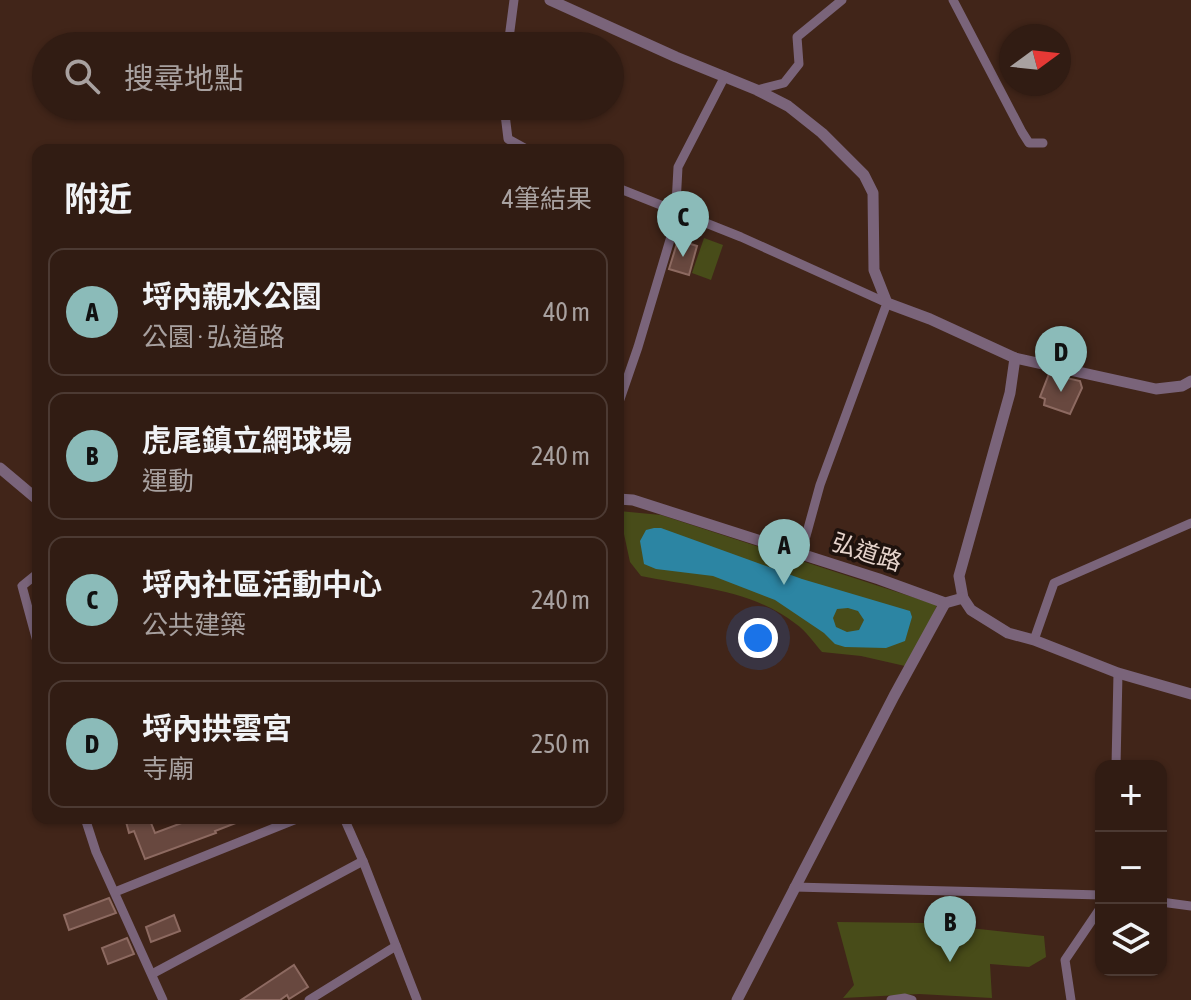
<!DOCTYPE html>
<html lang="zh-TW">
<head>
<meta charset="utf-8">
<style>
	body { margin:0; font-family:"Asap Condensed","Noto Sans TC",sans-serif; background:#39251c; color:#f1f3f6 }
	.controls { position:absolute; right:24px; bottom:24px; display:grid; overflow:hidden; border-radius:16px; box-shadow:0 2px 6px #0004 }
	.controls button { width:72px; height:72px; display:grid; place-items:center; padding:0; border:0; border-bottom:2px solid #4c3a33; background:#311c13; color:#f1f3f6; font:40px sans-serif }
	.compass { position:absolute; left:999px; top:24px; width:72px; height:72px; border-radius:50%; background:#311c13; box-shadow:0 2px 6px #0004; rotate:75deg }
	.you { position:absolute; left:758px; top:638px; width:28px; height:28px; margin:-20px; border:6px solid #fff; border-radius:50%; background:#1a73e8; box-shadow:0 0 0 12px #1a73e833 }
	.badge { display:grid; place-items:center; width:52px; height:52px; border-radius:50%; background:#8bbbb9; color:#111; font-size:26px; font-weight:700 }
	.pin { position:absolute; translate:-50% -66px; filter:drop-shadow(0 2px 4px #0008) }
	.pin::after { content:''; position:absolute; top:42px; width:28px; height:24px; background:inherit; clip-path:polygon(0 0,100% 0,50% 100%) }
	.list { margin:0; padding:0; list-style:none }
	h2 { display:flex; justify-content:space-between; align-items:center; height:104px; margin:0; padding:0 32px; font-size:34px }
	h2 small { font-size:26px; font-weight:400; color:#a8a1a0 }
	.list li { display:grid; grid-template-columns:52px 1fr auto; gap:24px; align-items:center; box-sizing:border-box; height:128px; margin:0 16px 16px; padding:0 16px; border:2px solid #4c3a33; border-radius:16px }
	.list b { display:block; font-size:30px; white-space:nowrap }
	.list p { margin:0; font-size:26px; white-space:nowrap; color:#a8a1a0 }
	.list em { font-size:26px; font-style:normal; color:#a8a1a0 }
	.icon { flex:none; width:44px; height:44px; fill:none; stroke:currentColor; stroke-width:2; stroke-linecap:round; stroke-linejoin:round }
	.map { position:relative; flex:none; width:1191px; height:1000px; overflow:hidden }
	.search { position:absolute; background:#311c13; box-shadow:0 2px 6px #0004; left:32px; top:32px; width:592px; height:88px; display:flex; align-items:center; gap:20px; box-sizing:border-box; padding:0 28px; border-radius:44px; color:#a8a1a0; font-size:30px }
	.panel { position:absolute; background:#311c13; box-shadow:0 2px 6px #0004; left:32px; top:144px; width:592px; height:680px; border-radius:16px }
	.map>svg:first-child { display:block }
	.green { fill:#484c19 }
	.water { fill:#2c85a3; fill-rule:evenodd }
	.building { fill:#68483f; stroke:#8d6a61; stroke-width:2 }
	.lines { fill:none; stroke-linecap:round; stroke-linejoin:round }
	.minor { stroke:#7a647a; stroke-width:9 }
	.tertiary { stroke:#7a647a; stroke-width:11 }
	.labels { text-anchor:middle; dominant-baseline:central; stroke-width:7; stroke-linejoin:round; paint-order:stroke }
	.street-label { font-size:24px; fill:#e6d4cc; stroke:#1e120d }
</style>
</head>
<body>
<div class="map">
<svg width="1191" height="1000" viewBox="0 0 1191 1000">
	<rect width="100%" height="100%" fill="#412519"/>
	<g class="green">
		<path d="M704 238 723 245 711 280 692 273Z"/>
		<path d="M619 511 661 515 937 605 924 637 905 666 861 656 822 652C814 643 806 631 796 624 751 589 694 587 641 576L630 562Z"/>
		<path d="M837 922 924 923 1044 936 1046 957 1029 967 990 964 992 998 919 994 843 998 854 985Z"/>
	</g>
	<path class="water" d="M654 528H661L802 579 910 611 912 617 905 641 886 648 845 647 835 644 824 633 775 600 713 576 656 569 644 564 640 541 646 530ZM848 608 858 611 864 620 859 630 847 632 836 627 833 618 837 609Z"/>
	<g class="building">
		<path d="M678 240 697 246 689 275 669 269Z"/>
		<path d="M1049 374 1080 381 1082 388 1070 414 1044 405 1045 399 1040 397Z"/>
		<path d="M125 818H149L155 833 195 818 246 819 215 831 216 833 145 859 134 831 129 833Z"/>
		<path d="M109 898 116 913 69 930 64 915Z"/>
		<path d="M174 915 180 931 151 942 146 927Z"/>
		<path d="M127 938 134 954 108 964 102 948Z"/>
		<path d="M294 965 308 987 289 999 287 995 280 1000H241Z"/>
	</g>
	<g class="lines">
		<g class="minor">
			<path d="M953 0 1022 132 1029 143H1043"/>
			<path d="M508 46 514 0"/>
			<path d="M757 90 784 83 799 64 797 37 842 0"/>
			<path d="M504 106 508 139 528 150"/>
			<path d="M618 188 741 237 887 303 820 485 801 554"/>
			<path d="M618 405 638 347 675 223 678 167 725 76"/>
			<path d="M38 573 22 586 38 645"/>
			<path d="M1034 640 1054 583 1191 523"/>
			<path d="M1116 766 1118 673"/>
			<path d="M85 818 96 852 163 1000"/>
			<path d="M344 818 363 861 417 1000"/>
			<path d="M794 887 1101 895"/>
			<path d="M115 892 299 818"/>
			<path d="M1161 902 1191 906"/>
			<path d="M152 974 363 861"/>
			<path d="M309 1000 396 946"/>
			<path d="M891 1000 905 998 912 1000"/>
			<path d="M1071 1000 1065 960 1101 907"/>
		</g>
		<g class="tertiary">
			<path d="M550 0 676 57 757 90 788 106 822 133 864 175 873 193 874 270 887 303 930 319 1015 358 1156 389 1182 386 1191 381"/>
			<path d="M1015 358 1010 393 959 576 963 598 971 610 1008 633 1034 640 1118 673 1191 694"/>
			<path d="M0 468 38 500"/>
			<path d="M618 499 633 500 879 579 945 603 963 598"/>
			<path d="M737 1000 894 696 945 603"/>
		</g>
	</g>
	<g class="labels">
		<g class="street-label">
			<text transform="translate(867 552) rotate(18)">弘道路</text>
		</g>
	</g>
</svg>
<div class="controls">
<button>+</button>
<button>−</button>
<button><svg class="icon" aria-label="layers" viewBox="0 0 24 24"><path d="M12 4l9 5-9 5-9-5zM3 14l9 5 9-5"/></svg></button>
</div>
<svg class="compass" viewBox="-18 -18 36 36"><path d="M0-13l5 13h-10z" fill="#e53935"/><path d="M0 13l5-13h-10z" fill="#a8a1a0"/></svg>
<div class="you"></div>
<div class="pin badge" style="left:784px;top:585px">A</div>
<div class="pin badge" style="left:950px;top:962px">B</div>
<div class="pin badge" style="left:683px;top:257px">C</div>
<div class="pin badge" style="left:1061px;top:392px">D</div>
<div class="search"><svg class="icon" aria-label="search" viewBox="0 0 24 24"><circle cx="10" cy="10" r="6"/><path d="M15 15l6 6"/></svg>搜尋地點</div>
<section class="panel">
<h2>附近<small>4筆結果</small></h2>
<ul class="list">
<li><span class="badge">A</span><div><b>埒內親水公園</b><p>公園 · 弘道路</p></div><em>40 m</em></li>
<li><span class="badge">B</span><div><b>虎尾鎮立網球場</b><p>運動</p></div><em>240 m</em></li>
<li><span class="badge">C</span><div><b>埒內社區活動中心</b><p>公共建築</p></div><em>240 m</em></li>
<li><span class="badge">D</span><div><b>埒內拱雲宮</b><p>寺廟</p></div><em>250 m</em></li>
</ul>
</section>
</div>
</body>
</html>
